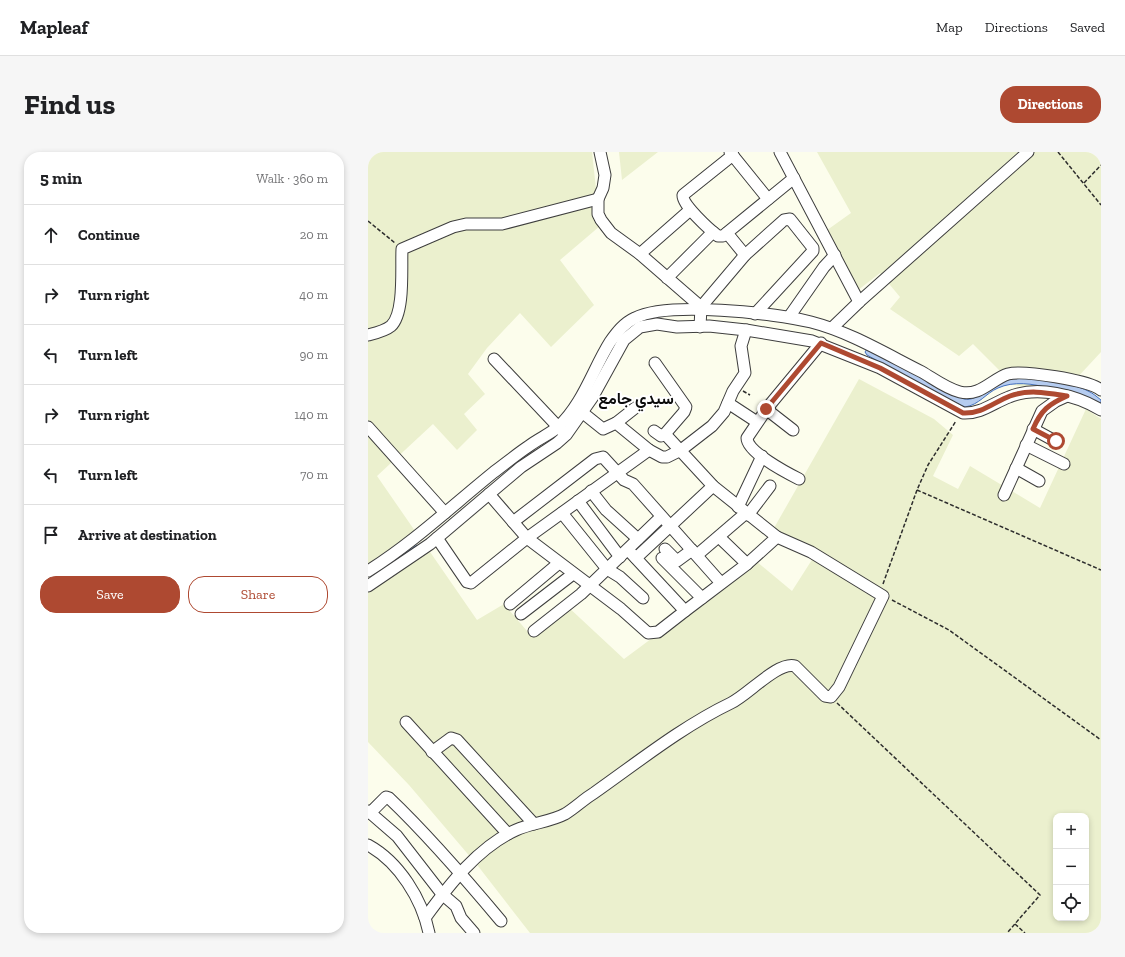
<!DOCTYPE html>
<html lang="en">
<head>
<meta charset="utf-8">
<style>
	body { margin:0; font-family:"Zilla Slab",Vazirmatn,serif; background:#f6f6f6; color:#202124 }
	.controls { position:absolute; right:12px; bottom:12px; display:grid; overflow:hidden; border-radius:8px; box-shadow:0 2px 6px #0003 }
	.controls button { width:36px; height:36px; display:grid; place-items:center; padding:0; border:0; border-bottom:1px solid #e0e0e0; background:#fff; color:#202124; font:20px sans-serif }
	.stop { position:absolute; width:12px; height:12px; margin:-9px; border:3px solid #ae4931; border-radius:50%; background:#fff }
	.stop.end { background:#ae4931; border-color:#fff; box-shadow:0 1px 4px #0008 }
	.list { margin:0; padding:0; list-style:none }
	h2 { display:flex; justify-content:space-between; align-items:center; height:52px; margin:0; padding:0 16px; font-size:17px }
	h2 small { font-size:13px; font-weight:400; color:#757577 }
	.list li { display:grid; grid-template-columns:26px 1fr auto; gap:12px; align-items:center; box-sizing:border-box; height:60px; padding:0 16px; border-top:1px solid #e0e0e0 }
	.list b { display:block; font-size:15px; white-space:nowrap }
	.list em { font-size:13px; font-style:normal; color:#757577 }
	.actions { display:flex; gap:8px; padding:12px 16px }
	.actions a { flex:1; padding:9px 0; border:1px solid #ae4931; border-radius:16px; text-align:center; font-size:14px; color:#ae4931 }
	.actions .main { background:#ae4931; color:#fff }
	.icon { flex:none; width:22px; height:22px; fill:none; stroke:currentColor; stroke-width:2; stroke-linecap:round; stroke-linejoin:round }
	.map { position:relative; flex:none; width:733px; height:781px; overflow:hidden; border-radius:16px }
	header { display:flex; align-items:center; gap:24px; box-sizing:border-box; height:56px; padding:0 20px; background:#fff; border-bottom:1px solid #e0e0e0 }
	header strong { font-size:19px }
	nav { display:flex; gap:22px; margin-inline-start:auto; font-size:14px }
	.intro { display:flex; align-items:center; justify-content:space-between; box-sizing:border-box; height:96px; padding:0 24px }
	h1 { margin:0; font-size:28px }
	.button { padding:10px 18px; border-radius:16px; background:#ae4931; color:#fff; font-size:14px; font-weight:700 }
	main { display:flex; gap:24px; padding:0 24px }
	aside { flex:1; background:#fff; border-radius:16px; box-shadow:0 2px 6px #0003 }
	.map>svg:first-child { display:block }
	.farmland { fill:#ebf0ce; fill-rule:evenodd }
	.water { fill:#b5ccf0; stroke:#4370c0 }
	.lines { fill:none; stroke-linecap:round; stroke-linejoin:round }
	.stream { stroke:#4370c0; stroke-width:2.5 }
	.minor-casing { stroke:#3e3e3e; stroke-width:13 }
	.path { stroke:#2d2d2d; stroke-width:1.5; stroke-dasharray:4 2; stroke-linecap:butt }
	.minor { stroke:#fff; stroke-width:11 }
	.route { stroke:#ae4931; stroke-width:5 }
	.labels { text-anchor:middle; dominant-baseline:central; stroke-width:4; stroke-linejoin:round; paint-order:stroke }
	.quarter-label { font-size:16px; font-weight:bold; fill:#0b0b0b; stroke:#fff }
</style>
</head>
<body>
<header>
<strong>Mapleaf</strong>
<nav><a>Map</a><a>Directions</a><a>Saved</a></nav>
</header>
<div class="intro"><h1>Find us</h1><a class="button">Directions</a></div>
<main>
<aside>
<h2>5 min<small>Walk · 360 m</small></h2>
<ul class="list">
<li><svg class="icon" aria-label="ahead" viewBox="0 0 24 24"><path d="M12 20V5M6 11l6-6 6 6"/></svg><div><b>Continue</b></div><em>20 m</em></li>
<li><svg class="icon" aria-label="right" viewBox="0 0 24 24"><path d="M7 20v-9h11M14 6l5 5-5 5"/></svg><div><b>Turn right</b></div><em>40 m</em></li>
<li><svg class="icon" aria-label="left" viewBox="0 0 24 24"><path d="M17 20v-9H6M10 6l-5 5 5 5"/></svg><div><b>Turn left</b></div><em>90 m</em></li>
<li><svg class="icon" aria-label="right" viewBox="0 0 24 24"><path d="M7 20v-9h11M14 6l5 5-5 5"/></svg><div><b>Turn right</b></div><em>140 m</em></li>
<li><svg class="icon" aria-label="left" viewBox="0 0 24 24"><path d="M17 20v-9H6M10 6l-5 5 5 5"/></svg><div><b>Turn left</b></div><em>70 m</em></li>
<li><svg class="icon" aria-label="arrive" viewBox="0 0 24 24"><path d="M6 21V4h12l-3 4 3 4H6"/></svg><div><b>Arrive at destination</b></div></li>
</ul>
<div class="actions"><a class="main">Save</a><a>Share</a></div>
</aside>
<div class="map">
<svg width="733" height="781" viewBox="0 0 733 781">
	<rect width="100%" height="100%" fill="#fcfdec"/>
	<g class="farmland">
		<path d="M0 0H224L232 74 192 108 226 153 183 195 152 161 119 196 100 222 117 242 96 262 109 278 89 298 65 272 9 324 47 379 0 412Z"/>
		<path d="M251 0H290L254 28Z"/>
		<path d="M449 0H733V200L694 242 646 233 605 192 591 204 522 157 532 145 512 121 485 142 455 81 483 61Z"/>
		<path d="M491 227 566 267 585 283 565 324 590 337 602 314 672 356 718 257 733 267V781H162L110 714 41 633 0 590V439L60 397 109 468 136 452 159 479 198 453 256 507 388 409 424 439 447 403 406 376ZM688 664H718V766H688Z"/>
	</g>
	<path class="water" d="M499 197 596 247C610 250 620 233 633 228 650 222 704 230 720 239 725 241 729 245 733 248V256C705 245 661 222 630 236 618 241 611 253 597 255L570 243 499 203 497 200Z"/>
	<g class="lines">
		<path class="stream" d="M21 413 49 394"/>
		<defs>
			<g id="minor">
				<path d="M232 0 237 23 235 36 230 47V62L233 68 243 81 272 102 333 155"/>
				<path d="M362 0 400 47"/>
				<path d="M412 0 491 150"/>
				<path d="M365 3 315 43C314 53 342 78 350 84H355L426 26"/>
				<path d="M359 81 377 103"/>
				<path d="M272 102 322 58"/>
				<path d="M299 126 345 80"/>
				<path d="M421 165 456 115 467 103"/>
				<path d="M332 175 333 155 377 103 416 68 422 67 445 96V99L387 162"/>
				<path d="M464 176 491 150 660 0"/>
				<path d="M0 183C8 181 17 179 23 174 37 161 33 115 34 97L85 75 98 72H134L230 47"/>
				<path d="M126 207 194 279"/>
				<path d="M287 211 318 255 316 260 297 282"/>
				<path d="M360 251 389 270"/>
				<path d="M398 257 425 278"/>
				<path d="M215 261 235 277 248 271 281 298 294 305H299L313 298 344 274 356 260 365 239 377 221 373 194 378 178"/>
				<path d="M248 271 267 256"/>
				<path d="M0 275 77 361"/>
				<path d="M665 277 687 289"/>
				<path d="M658 293 696 312"/>
				<path d="M648 316 671 329"/>
				<path d="M431 327C419 321 379 300 379 286L400 255 453 191"/>
				<path d="M223 339 238 358 270 387"/>
				<path d="M121 342 159 386 253 457 280 481 290 480 317 459 379 412 409 385"/>
				<path d="M636 343 674 259 688 249 699 244"/>
				<path d="M210 349 252 405"/>
				<path d="M370 355 394 304"/>
				<path d="M194 361 239 417 252 425 275 446"/>
				<path d="M380 363 402 334"/>
				<path d="M145 370 227 307 235 305 256 328 265 332 353 431"/>
				<path d="M351 385 379 412"/>
				<path d="M69 386 99 430 103 431 159 386 281 298"/>
				<path d="M297 397 309 409 324 398"/>
				<path d="M263 401 317 459"/>
				<path d="M329 403 378 361"/>
				<path d="M268 406 345 334"/>
				<path d="M294 406 334 446"/>
				<path d="M0 419C45 391 85 353 126 320 138 311 149 302 161 294 170 287 182 282 190 275 215 252 225 217 242 190 249 180 256 171 267 166 299 149 406 161 443 170 482 180 518 202 554 220 566 227 579 237 592 240 612 245 624 227 640 222 655 218 721 228 733 238"/>
				<path d="M0 434 62 392 153 315 189 291 198 283 224 246 256 188 272 175 289 172 309 175 341 174 378 178 444 189 512 216 595 261C613 262 625 251 641 245 669 233 708 243 733 258"/>
				<path d="M142 452 191 411"/>
				<path d="M153 462 205 422"/>
				<path d="M166 479 213 442 293 365"/>
				<path d="M38 570 140 682"/>
				<path d="M64 600 83 586 89 588 166 672"/>
				<path d="M0 659 29 684 74 742 88 754 93 766 106 781"/>
				<path d="M2 661 18 645 21 646C61 684 97 726 133 769"/>
				<path d="M0 693C31 710 54 747 61 781"/>
				<path d="M57 766C81 733 110 695 148 678 163 671 182 670 197 662 207 656 216 647 226 641 270 610 315 574 363 551 380 543 410 509 427 514L457 544 463 545 471 535 515 444 443 400 409 385 345 334 297 282 293 284 286 279"/>
			</g>
		</defs>
		<use href="#minor" class="minor-casing"/>
		<g class="path">
			<path d="M690 0 733 53"/>
			<path d="M716 31 733 13"/>
			<path d="M0 69 27 91"/>
			<path d="M375 239 382 243"/>
			<path d="M549 338 733 418"/>
			<path d="M515 432 549 338 560 313 588 269"/>
			<path d="M524 448 581 478 733 588"/>
			<path d="M469 551 672 743 639 781"/>
			<path d="M647 772 657 781"/>
		</g>
		<use href="#minor" class="minor"/>
	</g>
	<g class="lines">
		<path class="route" d="M398 257 453 191 512 216 595 261C614 262 626 250 642 244 661 237 680 241 699 244 681 252 673 258 665 277L688 289"/>
	</g>
	<g class="labels">
		<g class="quarter-label">
			<text x="268" y="246">سيدي جامع</text>
		</g>
	</g>
</svg>
<div class="controls">
<button>+</button>
<button>−</button>
<button><svg class="icon" aria-label="locate" viewBox="0 0 24 24"><circle cx="12" cy="12" r="6"/><path d="M12 2v4M12 18v4M2 12h4M18 12h4"/></svg></button>
</div>
<div class="stop" style="left:688px;top:289px"></div>
<div class="stop end" style="left:398px;top:257px"></div>
</div>
</main>
</body>
</html>
